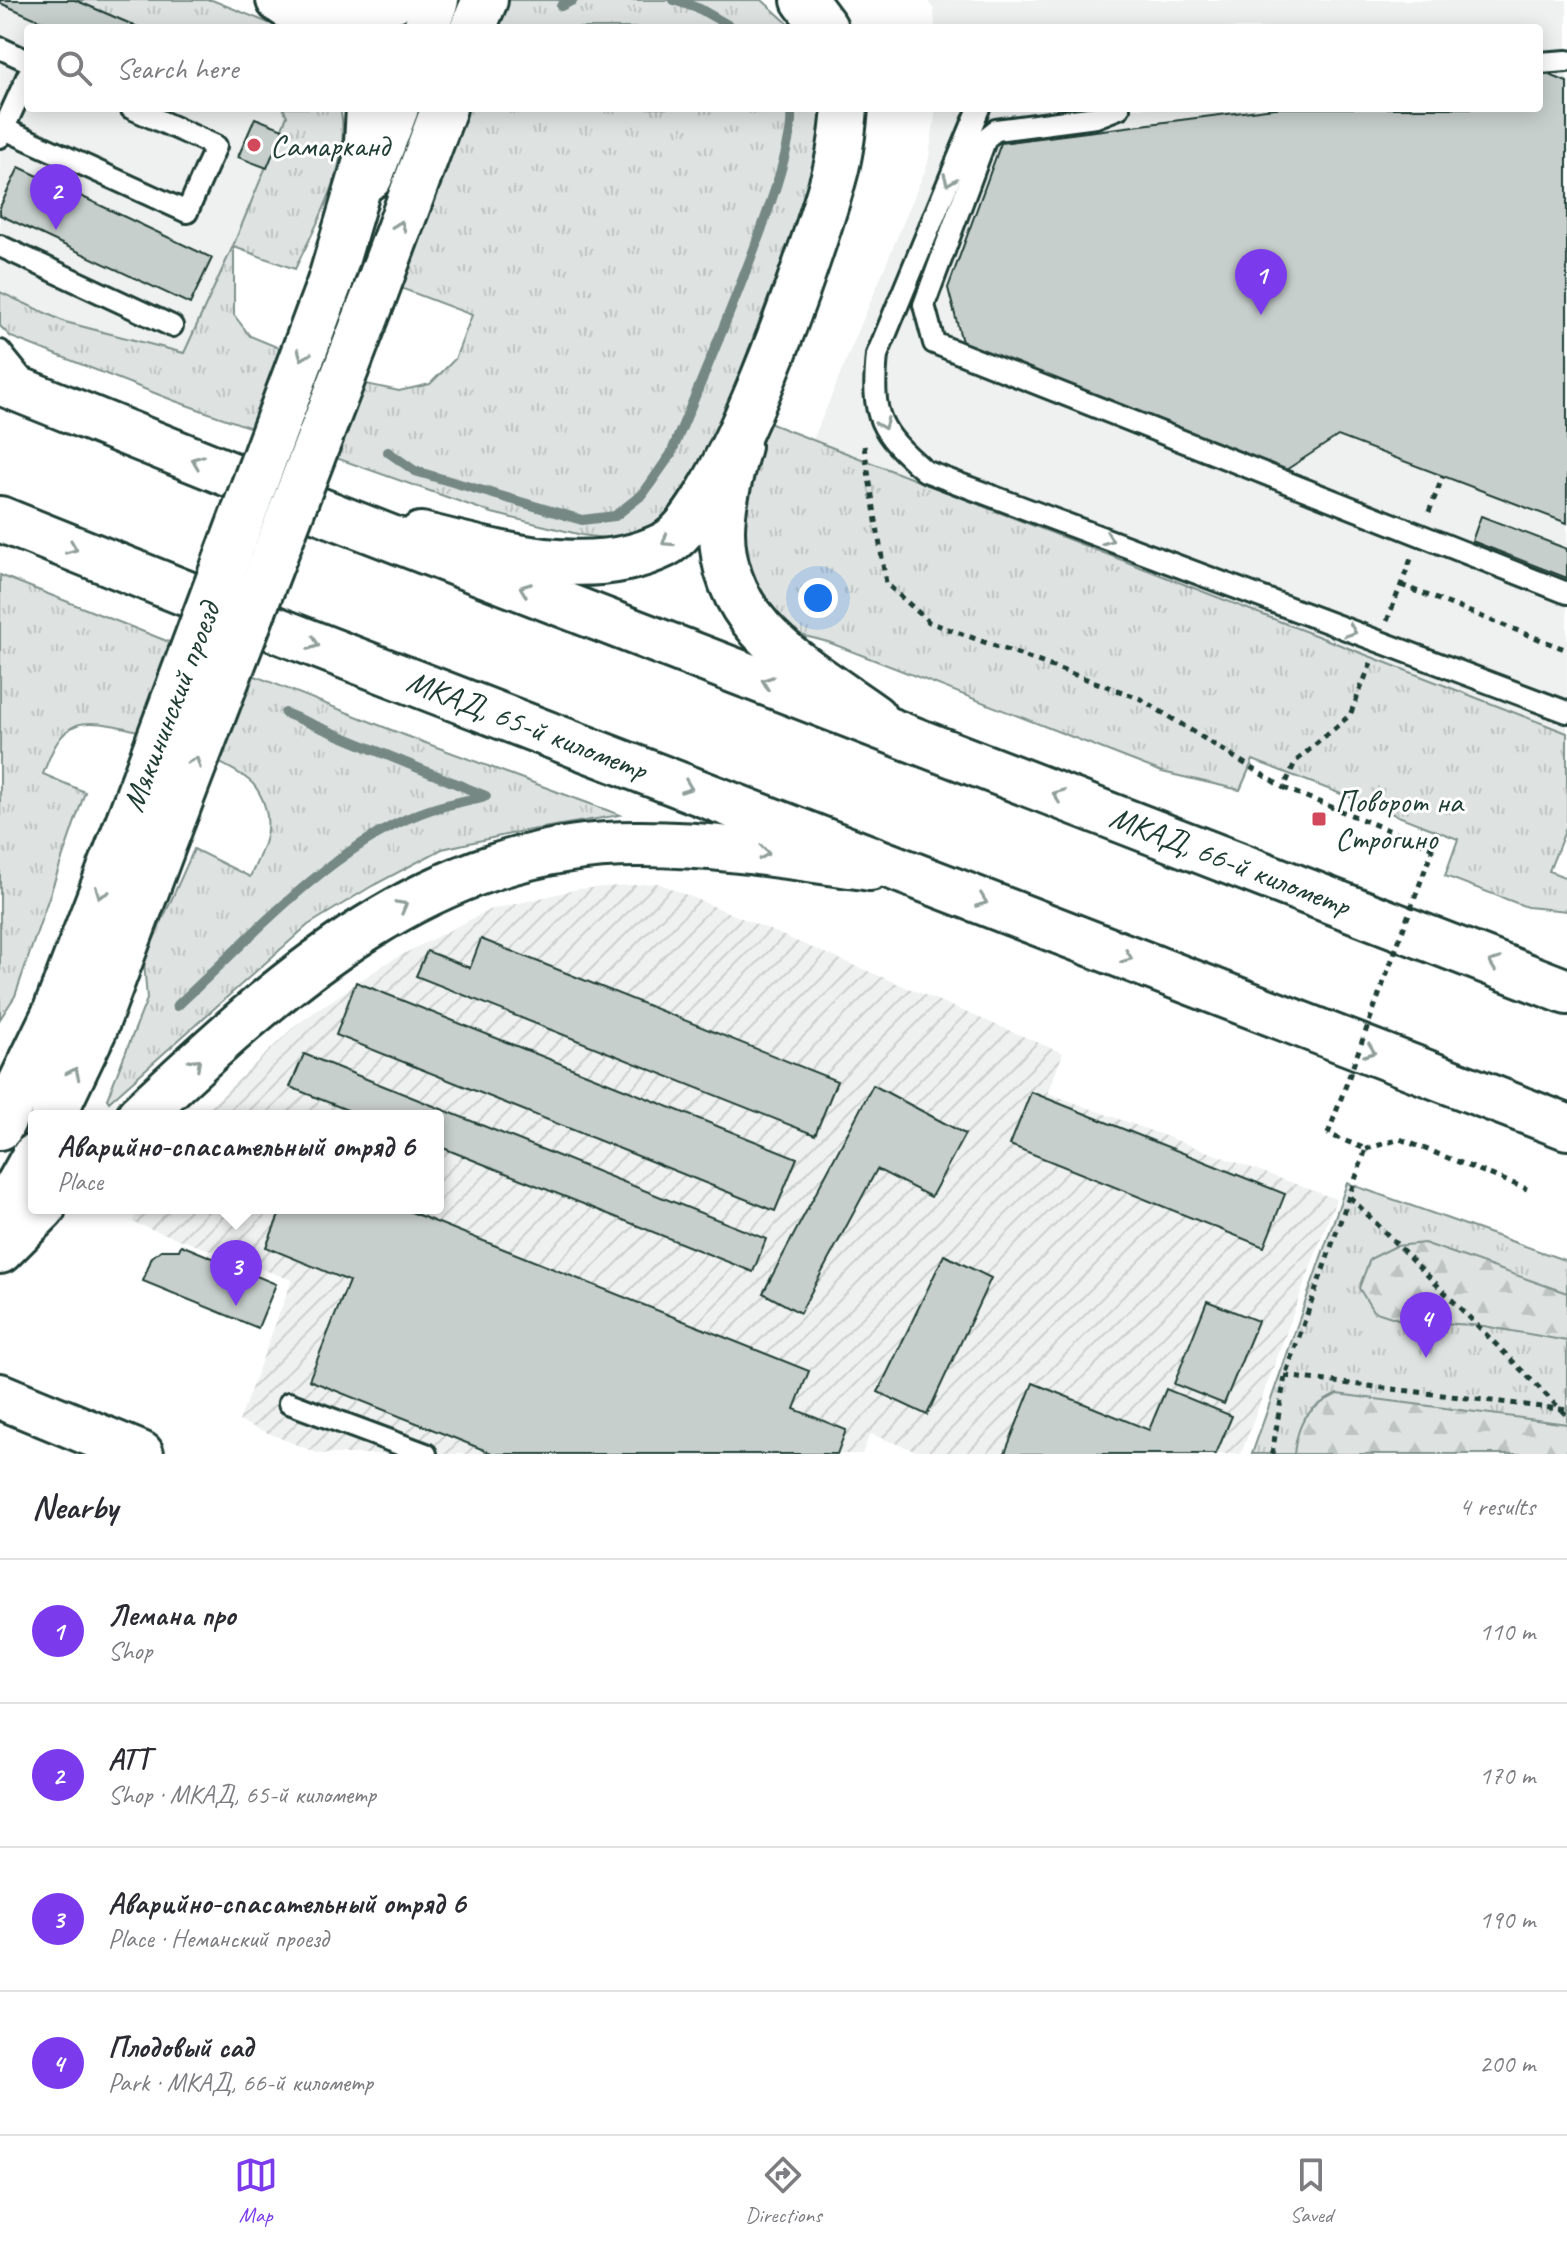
<!DOCTYPE html>
<html lang="en">
<head>
<meta charset="utf-8">
<style>
	body { margin:0; font-family:Caveat,sans-serif; background:#f2f2f3; color:#2b2b33 }
	.you { position:absolute; left:818px; top:598px; width:28px; height:28px; margin:-20px; border:6px solid #fff; border-radius:50%; background:#1a73e8; box-shadow:0 0 0 12px #1a73e833 }
	.badge { display:grid; place-items:center; width:52px; height:52px; border-radius:50%; background:#7c3aed; color:#fff; font-size:26px; font-weight:700 }
	.pin { position:absolute; translate:-50% -66px; filter:drop-shadow(0 2px 4px #0008) }
	.pin::after { content:''; position:absolute; top:42px; width:28px; height:24px; background:inherit; clip-path:polygon(0 0,100% 0,50% 100%) }
	.popup { position:absolute; left:28px; top:1110px; width:416px; height:104px; box-sizing:border-box; display:grid; place-content:center; border-radius:8px; background:#fff; filter:drop-shadow(0 2px 6px #0005); font-size:26px; white-space:nowrap; color:#7c7c81 }
	.popup b { font-size:30px; color:#2b2b33 }
	.popup::after { content:''; position:absolute; left:50%; top:100%; margin-left:-16px; border:16px solid transparent; border-top-color:#fff }
	.list { margin:0; padding:0; list-style:none }
	h2 { display:flex; justify-content:space-between; align-items:center; height:104px; margin:0; padding:0 32px; font-size:34px }
	h2 small { font-size:26px; font-weight:400; color:#7c7c81 }
	.list li { display:grid; grid-template-columns:52px 1fr auto; gap:24px; align-items:center; box-sizing:border-box; height:144px; padding:0 32px; border-top:2px solid #e1e1e2 }
	.list b { display:block; font-size:30px; white-space:nowrap }
	.list p { margin:0; font-size:26px; white-space:nowrap; color:#7c7c81 }
	.list em { font-size:26px; font-style:normal; color:#7c7c81 }
	.icon { flex:none; width:44px; height:44px; fill:none; stroke:currentColor; stroke-width:2; stroke-linecap:round; stroke-linejoin:round }
	.map { position:relative; flex:none; width:1567px; height:1454px; overflow:hidden }
	.search { position:absolute; background:#fff; box-shadow:0 4px 20px #0003; left:24px; right:24px; top:24px; height:88px; display:flex; align-items:center; gap:20px; box-sizing:border-box; padding:0 28px; border-radius:8px; color:#7c7c81; font-size:30px }
	.sheet { height:680px; background:#fff }
	nav { display:flex; justify-content:space-around; align-items:center; box-sizing:border-box; height:112px; border-top:2px solid #e1e1e2; background:#fff; font-size:22px; color:#7c7c81 }
	nav a { display:grid; justify-items:center; gap:4px }
	nav .on { color:#7c3aed }
	.map>svg:first-child { display:block }
	.built { fill:#eef1f0 }
	.industrial { fill:url(#industrial-furrows) }
	.grass { fill:url(#grass-tufts); stroke:#7e908b; stroke-width:2 }
	.forest { fill:url(#forest-firs); stroke:#7e908b; stroke-width:2 }
	.lines { fill:none; stroke-linecap:round; stroke-linejoin:round }
	.stream { stroke:#758883; stroke-width:10 }
	.building { fill:#c7cfcc; stroke:#1f3d34; stroke-width:2 }
	.service-casing { stroke:#1f3d34; stroke-width:26 }
	.tertiary-casing { stroke:#1f3d34; stroke-width:50 }
	.secondary-casing { stroke:#1f3d34; stroke-width:50 }
	.trunk-casing { stroke:#1f3d34; stroke-width:50 }
	.path { stroke:#1f3d34; stroke-width:5; stroke-dasharray:6 6; stroke-linecap:butt }
	.service { stroke:#fff; stroke-width:20 }
	.tertiary { stroke:#fff; stroke-width:44 }
	.secondary { stroke:#fff; stroke-width:44 }
	.trunk { stroke:#fff; stroke-width:44 }
	.secondary-bridge-casing { stroke:#1f3d34; stroke-width:50; stroke-linecap:butt }
	.path-bridge { stroke:#1f3d34; stroke-width:5; stroke-dasharray:6 6; stroke-linecap:butt }
	.secondary-bridge { stroke:#fff; stroke-width:44 }
	.oneway { stroke:#8f9e9a }
	.poi-dot { fill:#d1495b; stroke:#fff; stroke-width:3 }
	.labels { text-anchor:middle; dominant-baseline:central; stroke-width:6; stroke-linejoin:round; paint-order:stroke }
	.poi-label { font-size:32px; fill:#1f3d34; stroke:#fff; text-anchor:start }
	.street-label { font-size:32px; fill:#1f3d34; stroke:#fff }
</style>
</head>
<body>
<div class="map">
<svg width="1567" height="1454" viewBox="0 0 1567 1454">
	<defs>
		<pattern id="industrial-furrows" width="10" height="10" patternUnits="userSpaceOnUse" patternTransform="scale(2)"><rect width="10" height="10" fill="#eef1f0"/><path d="M-1 1l2-2M0 10L10 0M9 11l2-2" fill="none" stroke="#ccd0ce"/></pattern>
		<pattern id="grass-tufts" width="24" height="20" patternUnits="userSpaceOnUse" patternTransform="scale(2)"><rect width="24" height="20" fill="#dee3e2"/><path d="M3 7l-1-3M5 7V3M7 7l1-3M15 17l-1-3M17 17v-4M19 17l1-3" fill="none" stroke="#bec4c2"/></pattern>
		<pattern id="forest-firs" width="22" height="20" patternUnits="userSpaceOnUse" patternTransform="scale(2)"><rect width="22" height="20" fill="#dee3e2"/><path d="M5 1l3.5 6h-7zM16 11l3.5 6h-7z" fill="#bec4c2"/></pattern>
	</defs>
	<rect width="100%" height="100%" fill="#fff"/>
	<filter id="ink" filterUnits="userSpaceOnUse"><feTurbulence type="fractalNoise" baseFrequency=".0125" numOctaves="2"/><feDisplacementMap in="SourceGraphic" scale="16" xChannelSelector="R" yChannelSelector="G"/><feConvolveMatrix kernelMatrix="1 2 1 2 8 2 1 2 1" color-interpolation-filters="sRGB"/></filter>
	<g filter="url(#ink)">
		<g class="built">
			<path d="M0 0H75L140 28H28V108H283L287 116 267 168 184 353 65 322 0 292Z"/>
			<path d="M927 0H1567V733L813 440 928 163 936 108H1539V28H935L934 10Z"/>
		</g>
		<path class="industrial" d="M658 883 1063 1053 1048 1093 1336 1199 1241 1454H925L870 1434 862 1454H319L239 1421 292 1280 132 1222 141 1208H438V1116H203L206 1111 297 1024 388 962 489 910 578 889Z"/>
		<g class="grass">
			<path d="M75 0H212L281 28H140Z"/>
			<path d="M500 0H762L793 28H487Z"/>
			<path d="M283 108H340C353 163 318 221 295 269L234 247V315L250 336 366 384 399 391 430 384 455 359 472 315 390 284 457 108H827L821 158 706 462 660 526 626 541 582 535 492 513 175 401 11 337 0 326V292L65 322 184 353 233 246 287 116Z"/>
			<path d="M769 423 1567 733V826L1549 871 1567 878V911L1527 907 1445 876 1458 839 1253 760 1240 790 1162 772 828 642 785 631C771 610 750 587 744 562 733 516 754 465 769 423Z"/>
			<path d="M0 575 404 735 620 815 519 832 442 849 372 886 308 925 109 1102 107 1099 147 999 144 961 194 849 250 877C260 854 273 832 265 807 263 798 256 786 250 781 222 758 110 713 77 725 57 733 50 756 43 774L85 792 15 996 0 1019Z"/>
			<path d="M1347 1183 1567 1261V1454H1252Z"/>
		</g>
		<g class="forest">
			<path d="M1424 1243 1567 1293V1341L1484 1326 1401 1320 1373 1311 1359 1288 1370 1259 1396 1246Z"/>
			<path d="M1337 1394 1567 1424V1454H1294C1298 1420 1307 1409 1337 1394Z"/>
		</g>
		<g class="lines">
			<g class="stream">
				<path d="M674 0 700 9 733 28"/>
				<path d="M561 6 573 0"/>
				<path d="M388 452 415 471 582 520 615 516 643 494 671 454C693 399 804 149 790 108"/>
				<path d="M177 1006C251 938 335 841 432 809 450 804 468 800 486 796L285 713"/>
			</g>
		</g>
		<g class="building">
			<path d="M0 0H75L140 28H57L0 3Z"/>
			<path d="M1545 73 1567 82V523L1338 436 1286 470 962 342 948 288 1001 143 1274 108H1539V74Z"/>
			<path d="M255 118 283 129 267 168 238 157Z"/>
			<path d="M19 167 212 258 190 304 0 215V207Z"/>
			<path d="M1481 516 1567 549V578L1472 541Z"/>
			<path d="M481 939 837 1081 815 1135 416 976 427 951 470 968Z"/>
			<path d="M356 982 797 1158 775 1211 336 1035Z"/>
			<path d="M304 1054 766 1239 753 1272 438 1146V1116H362L290 1087Z"/>
			<path d="M873 1085 965 1134 931 1197 877 1169 800 1313 763 1293Z"/>
			<path d="M1031 1092 1285 1194 1264 1247 1010 1145Z"/>
			<path d="M282 1208H401L809 1371 794 1409 846 1430 837 1454H494L309 1380 349 1281 266 1247Z"/>
			<path d="M181 1245 276 1284 258 1328 143 1281 152 1257 161 1250H179Z"/>
			<path d="M944 1255 991 1278 927 1415 878 1392Z"/>
			<path d="M1207 1301 1258 1321 1224 1404 1174 1384Z"/>
			<path d="M1033 1383 1149 1430 1166 1389 1232 1416 1216 1454H1007L1005 1453Z"/>
		</g>
		<g class="lines">
			<defs>
				<g id="service">
					<path d="M0 48 28 61"/>
					<path d="M1539 63 1567 61"/>
					<path d="M979 108 877 355C871 417 879 431 925 471L1567 712"/>
					<path d="M1119 108 1096 117 996 130 986 138 924 305 934 343 1567 593"/>
					<path d="M0 127 187 212 216 146 131 108"/>
					<path d="M0 137 28 75"/>
					<path d="M0 246 172 326"/>
					<path d="M0 351 26 383"/>
					<path d="M289 1403 426 1454"/>
				</g>
				<g id="tertiary">
					<path d="M297 0 355 8 393 0"/>
					<path d="M426 28 436 0"/>
					<path d="M370 177 396 108"/>
					<path d="M738 446C731 473 722 503 722 531 722 627 806 668 874 717"/>
					<path d="M0 1396 141 1454"/>
				</g>
				<g id="secondary">
					<path d="M279 0 320 28"/>
					<path d="M804 0 825 28"/>
					<path d="M473 28 485 0"/>
					<path d="M330 282 366 161 369 108"/>
					<path d="M373 299 444 108"/>
					<path d="M421 535C498 553 589 582 664 545 724 516 813 250 833 180 840 156 843 132 845 108"/>
					<path d="M53 1116 94 1030 167 835"/>
					<path d="M139 1116C282 982 432 842 641 844 718 844 794 857 870 868"/>
					<path d="M0 1127 55 1013 129 820"/>
					<path d="M0 1218 34 1157"/>
					<path d="M0 1251 43 1208"/>
				</g>
				<g id="trunk">
					<path d="M0 382 321 511 1567 992"/>
					<path d="M0 519 275 629 1567 1127"/>
				</g>
			</defs>
			<use href="#service" class="service-casing"/>
			<use href="#tertiary" class="tertiary-casing"/>
			<use href="#secondary" class="secondary-casing"/>
			<use href="#trunk" class="trunk-casing"/>
			<g class="path">
				<path d="M864 446 886 583 929 622 1139 698 1284 788"/>
				<path d="M1429 512 1443 476"/>
				<path d="M1401 585 1567 650"/>
				<path d="M1387 621 1411 559"/>
				<path d="M1371 663 1350 715 1295 762 1284 788 1433 848"/>
				<path d="M1366 1149 1400 1139 1527 1189"/>
				<path d="M1350 1197 1567 1416"/>
				<path d="M1285 1376 1567 1410"/>
				<path d="M1272 1454 1285 1376 1366 1149 1328 1134"/>
			</g>
			<use href="#service" class="service"/>
			<use href="#tertiary" class="tertiary"/>
			<use href="#secondary" class="secondary"/>
			<use href="#trunk" class="trunk"/>
			<defs>
				<g id="secondary-bridge">
					<path d="M129 820 330 282"/>
					<path d="M167 835 373 299"/>
				</g>
			</defs>
			<use href="#secondary-bridge" class="secondary-bridge-casing"/>
			<path class="path-bridge" d="M1328 1134 1433 848"/>
			<use href="#secondary-bridge" class="secondary-bridge"/>
		</g>
		<defs><path id="oneway-chevron" d="M-2-3.5L2.5 0L-2 3.5" fill="none" stroke-width="1.6" stroke-linecap="round" stroke-linejoin="round" transform="scale(2)"/></defs>
		<g class="oneway">
			<use href="#oneway-chevron" transform="translate(949 180) rotate(112)"/>
			<use href="#oneway-chevron" transform="translate(400 226) rotate(-70)"/>
			<use href="#oneway-chevron" transform="translate(303 355) rotate(111)"/>
			<use href="#oneway-chevron" transform="translate(883 424) rotate(68)"/>
			<use href="#oneway-chevron" transform="translate(197 461) rotate(-158)"/>
			<use href="#oneway-chevron" transform="translate(1108 539) rotate(21)"/>
			<use href="#oneway-chevron" transform="translate(667 541) rotate(147)"/>
			<use href="#oneway-chevron" transform="translate(72 548) rotate(22)"/>
			<use href="#oneway-chevron" transform="translate(525 589) rotate(-159)"/>
			<use href="#oneway-chevron" transform="translate(1351 631) rotate(21)"/>
			<use href="#oneway-chevron" transform="translate(314 644) rotate(21)"/>
			<use href="#oneway-chevron" transform="translate(767 682) rotate(-159)"/>
			<use href="#oneway-chevron" transform="translate(195 762) rotate(-69)"/>
			<use href="#oneway-chevron" transform="translate(687 787) rotate(21)"/>
			<use href="#oneway-chevron" transform="translate(1058 795) rotate(-159)"/>
			<use href="#oneway-chevron" transform="translate(764 853) rotate(8)"/>
			<use href="#oneway-chevron" transform="translate(101 893) rotate(111)"/>
			<use href="#oneway-chevron" transform="translate(982 901) rotate(21)"/>
			<use href="#oneway-chevron" transform="translate(402 906) rotate(-29)"/>
			<use href="#oneway-chevron" transform="translate(1127 957) rotate(21)"/>
			<use href="#oneway-chevron" transform="translate(1494 963) rotate(-159)"/>
			<use href="#oneway-chevron" transform="translate(1370 1051) rotate(21)"/>
			<use href="#oneway-chevron" transform="translate(196 1063) rotate(-43)"/>
			<use href="#oneway-chevron" transform="translate(74 1073) rotate(-65)"/>
		</g>
	</g>
	<g class="poi-dot">
		<circle cx="254" cy="145" r="8"/>
		<rect x="1311" y="811" width="16" height="16" rx="4"/>
	</g>
	<g class="labels">
		<g class="poi-label">
			<text x="270" y="145">Самарканд</text>
			<text x="1335" y="801">Поворот на<tspan x="1335" dy="37">Строгино</tspan></text>
		</g>
		<g class="street-label">
			<text transform="translate(171 707) rotate(-69)">Мякининский проезд</text>
			<text transform="translate(527 725) rotate(21)">МКАД, 65-й километр</text>
			<text transform="translate(1230 861) rotate(21)">МКАД, 66-й километр</text>
		</g>
	</g>
</svg>
<div class="you"></div>
<div class="pin badge" style="left:1261px;top:315px">1</div>
<div class="pin badge" style="left:56px;top:230px">2</div>
<div class="pin badge" style="left:236px;top:1306px">3</div>
<div class="popup"><b>Аварийно-спасательный отряд 6</b>Place</div>
<div class="pin badge" style="left:1426px;top:1358px">4</div>
<div class="search"><svg class="icon" aria-label="search" viewBox="0 0 24 24"><circle cx="10" cy="10" r="6"/><path d="M15 15l6 6"/></svg>Search here</div>
</div>
<section class="sheet">
<h2>Nearby<small>4 results</small></h2>
<ul class="list">
<li><span class="badge">1</span><div><b>Лемана про</b><p>Shop</p></div><em>110 m</em></li>
<li><span class="badge">2</span><div><b>АТТ</b><p>Shop · МКАД, 65-й километр</p></div><em>170 m</em></li>
<li><span class="badge">3</span><div><b>Аварийно-спасательный отряд 6</b><p>Place · Неманский проезд</p></div><em>190 m</em></li>
<li><span class="badge">4</span><div><b>Плодовый сад</b><p>Park · МКАД, 66-й километр</p></div><em>200 m</em></li>
</ul>
</section>
<nav>
<a class="on"><svg class="icon" aria-label="map" viewBox="0 0 24 24"><path d="M3 6l6-2 6 2 6-2v14l-6 2-6-2-6 2zM9 4v14M15 6v14"/></svg>Map</a>
<a><svg class="icon" aria-label="directions" viewBox="0 0 24 24"><path d="M12 3l9 9-9 9-9-9zM9 14v-3h6M13 9l2 2-2 2"/></svg>Directions</a>
<a><svg class="icon" aria-label="saved" viewBox="0 0 24 24"><path d="M7 4h10v16l-5-4-5 4z"/></svg>Saved</a>
</nav>
</body>
</html>
